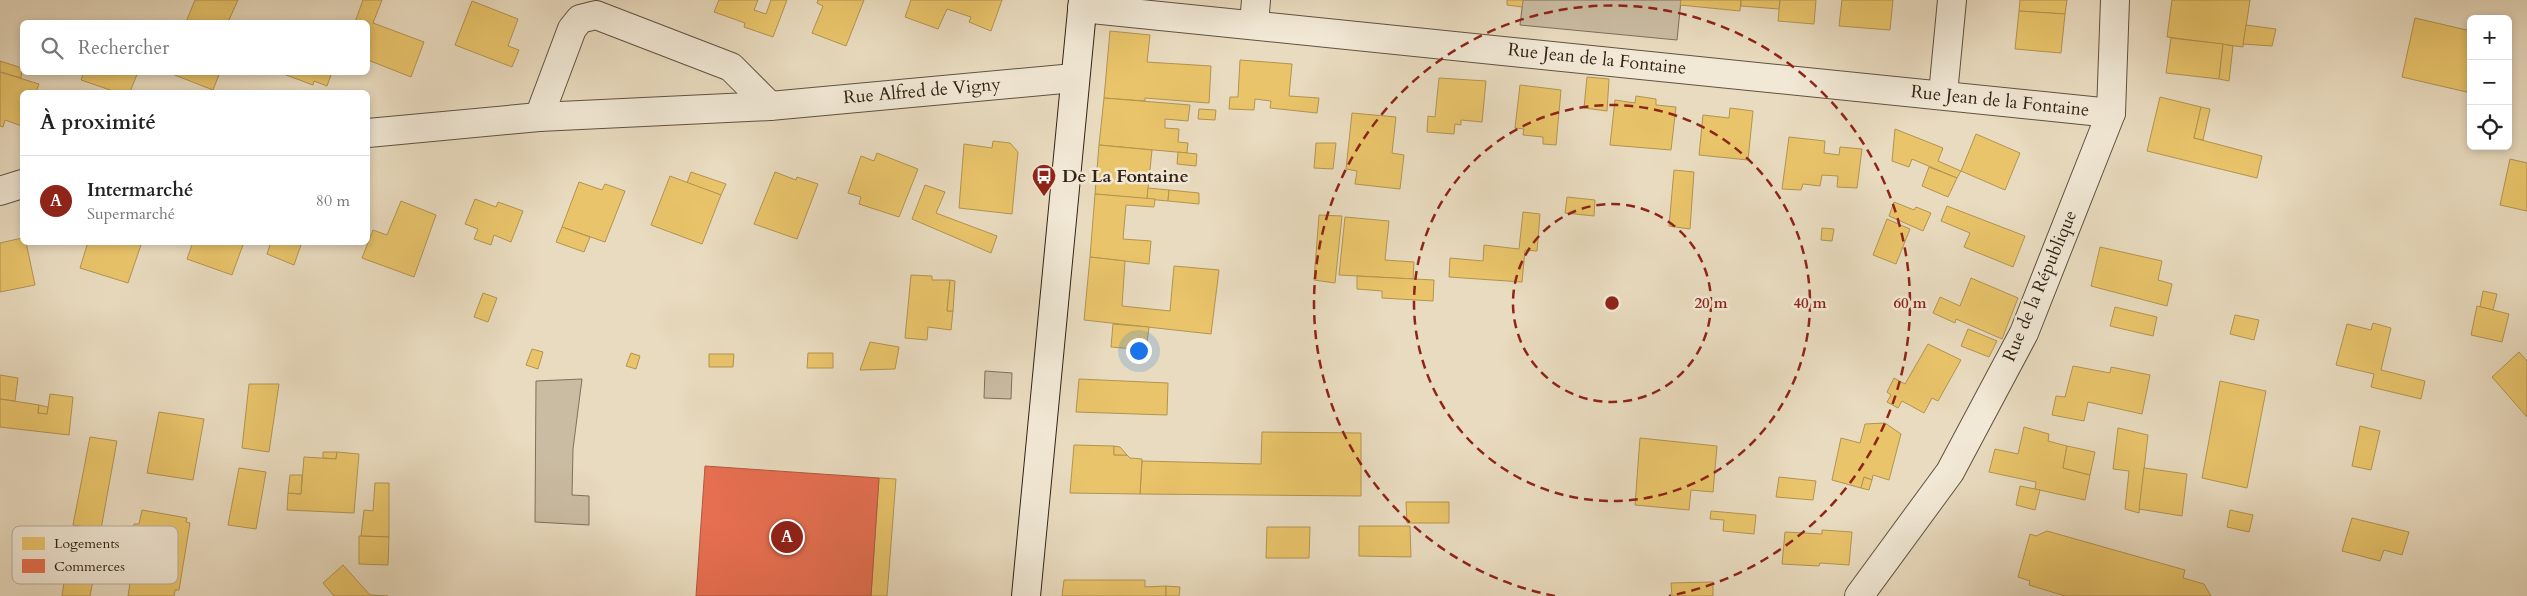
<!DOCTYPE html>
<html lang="fr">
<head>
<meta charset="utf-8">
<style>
	body { margin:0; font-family:Cardo,serif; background:#f6f6f6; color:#222 }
	.controls { position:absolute; right:15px; top:15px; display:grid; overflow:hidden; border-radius:8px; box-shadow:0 2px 8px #0003 }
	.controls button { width:45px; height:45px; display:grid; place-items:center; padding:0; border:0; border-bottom:1px solid #e0e0e0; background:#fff; color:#222; font:25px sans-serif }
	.you { position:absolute; left:1138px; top:350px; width:18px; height:18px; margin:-12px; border:4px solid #fff; border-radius:50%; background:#1a73e8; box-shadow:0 0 0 8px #1a73e833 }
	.badge { display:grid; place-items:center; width:32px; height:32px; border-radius:50%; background:#8f2418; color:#fff; font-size:16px; font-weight:700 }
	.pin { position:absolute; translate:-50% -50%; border:2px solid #fff; box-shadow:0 1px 5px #0006 }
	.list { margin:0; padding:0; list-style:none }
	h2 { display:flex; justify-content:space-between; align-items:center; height:65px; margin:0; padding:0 20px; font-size:21px }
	h2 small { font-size:16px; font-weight:400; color:#767676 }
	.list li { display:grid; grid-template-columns:32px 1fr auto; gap:15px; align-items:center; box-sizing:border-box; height:90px; padding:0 20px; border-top:1px solid #e0e0e0 }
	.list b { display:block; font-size:19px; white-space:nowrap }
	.list p { margin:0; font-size:16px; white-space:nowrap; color:#767676 }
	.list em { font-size:16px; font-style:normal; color:#767676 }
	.icon { flex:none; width:28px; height:28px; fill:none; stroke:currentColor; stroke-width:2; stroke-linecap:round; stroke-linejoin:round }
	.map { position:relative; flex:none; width:2527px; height:596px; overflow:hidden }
	.search { position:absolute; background:#fff; box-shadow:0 2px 8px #0003; left:20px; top:20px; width:350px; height:55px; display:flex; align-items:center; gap:12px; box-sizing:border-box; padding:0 18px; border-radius:8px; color:#767676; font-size:19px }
	.panel { position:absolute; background:#fff; box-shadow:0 2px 8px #0003; left:20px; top:90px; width:350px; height:155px; border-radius:8px }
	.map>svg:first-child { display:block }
	.green { fill:#cabca2; stroke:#7e705c }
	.homes { fill:#e9c46a; stroke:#b29451 }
	.shops { fill:#e76f51; stroke:#b1583f }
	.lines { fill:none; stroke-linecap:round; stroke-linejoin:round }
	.street-casing { stroke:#605140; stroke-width:30 }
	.secondary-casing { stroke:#322316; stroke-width:30 }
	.street { stroke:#f1e8d5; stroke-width:28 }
	.secondary { stroke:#f1e8d5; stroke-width:28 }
	.ring { fill:none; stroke:#8f2418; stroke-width:2.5; stroke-dasharray:9 6 }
	.labels { text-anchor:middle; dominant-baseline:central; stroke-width:5; stroke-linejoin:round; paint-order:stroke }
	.street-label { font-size:18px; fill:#322316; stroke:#f1e8d5 }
	.poi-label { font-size:18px; font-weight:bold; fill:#322316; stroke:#f1e8d5; text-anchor:start }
	.key { fill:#f1e8d5; stroke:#b8ad9c; stroke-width:1 }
	.key-label { font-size:14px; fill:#322316 }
	.centre { fill:#8f2418; stroke:#f1e8d5; stroke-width:2.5 }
	.ring-label { font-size:15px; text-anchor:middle; font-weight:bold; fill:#8f2418; stroke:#f1e8d5; stroke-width:5; stroke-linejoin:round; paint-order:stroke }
</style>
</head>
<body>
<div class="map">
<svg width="2527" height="596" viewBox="0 0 2527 596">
	<rect width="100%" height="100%" fill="#e9dbbf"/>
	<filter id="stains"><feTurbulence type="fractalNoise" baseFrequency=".004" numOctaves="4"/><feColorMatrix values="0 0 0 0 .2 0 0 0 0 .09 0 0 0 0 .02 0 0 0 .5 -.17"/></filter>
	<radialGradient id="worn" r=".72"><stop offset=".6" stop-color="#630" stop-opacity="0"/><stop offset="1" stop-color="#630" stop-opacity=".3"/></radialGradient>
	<g class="green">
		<path d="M1523 0H1681L1677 40 1520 25Z"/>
		<path d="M985 371 1012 373 1011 399 984 398Z"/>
		<path d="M582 379 573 449 572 495 589 496V525L535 522 536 381Z"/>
	</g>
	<g class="homes">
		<path d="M195 0H238L228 22H186Z"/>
		<path d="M363 0H382L373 23 424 42 411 77 368 60V22H355Z"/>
		<path d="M719 0H758L754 10 766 14 771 0H787L773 37 744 27 745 23 714 12Z"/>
		<path d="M818 0H864L846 46 812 33 823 6 817 3Z"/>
		<path d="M911 0H1002L991 31 969 22 971 17 947 9 938 29 905 17Z"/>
		<path d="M1507 0H1523L1522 7 1507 5Z"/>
		<path d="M1681 0H1741L1740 11 1680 5Z"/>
		<path d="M1741 0H1780L1779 9 1741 6Z"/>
		<path d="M1780 0H1816L1814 24 1778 21Z"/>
		<path d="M1842 0H1893L1890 30 1839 26Z"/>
		<path d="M2020 0H2067L2065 14 2019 11Z"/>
		<path d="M2172 0H2250L2243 47 2167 37Z"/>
		<path d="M472 1 518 19 508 46 519 50 512 67 455 45Z"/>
		<path d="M2019 11 2065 14 2061 53 2015 49Z"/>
		<path d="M2415 18 2471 31V93L2402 77Z"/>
		<path d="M2246 25 2276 29 2272 46 2243 44Z"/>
		<path d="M1110 31 1150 35 1147 62 1211 66 1209 103 1145 98V101L1104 98Z"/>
		<path d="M2171 38 2223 44 2219 79 2166 73Z"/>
		<path d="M2223 44 2233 46 2229 81 2219 79Z"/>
		<path d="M1240 60 1292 64 1289 96 1319 98 1317 113 1270 108 1271 101 1255 99 1254 110 1229 109 1230 97H1238Z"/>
		<path d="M0 61 22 68 21 78 0 72Z"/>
		<path d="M0 72 39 84 36 92H22V126L5 120 3 127 0 126Z"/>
		<path d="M84 72H138L130 92H116L81 80Z"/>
		<path d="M167 72H220L213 90Z"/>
		<path d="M278 72H332L327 86 314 81 313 85Z"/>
		<path d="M1587 77 1609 79 1607 111 1584 108Z"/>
		<path d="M1439 78 1486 81 1482 122 1461 120V125L1455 124 1454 134 1427 132 1428 116 1435 117Z"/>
		<path d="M1520 85 1561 90 1556 145 1543 144V137L1523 135 1524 129 1515 128Z"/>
		<path d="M1636 96 1656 99V105L1676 107 1671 150 1610 145 1615 100 1635 103Z"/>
		<path d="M2160 97 2201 107 2194 138 2262 156 2257 178 2147 151Z"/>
		<path d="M1104 98 1190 105 1188 121 1165 119V128L1179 129 1178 142 1188 143 1187 153 1099 145Z"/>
		<path d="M2201 107 2210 109 2203 140 2194 138Z"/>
		<path d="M1730 108 1753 111 1748 160 1699 155 1703 115 1729 118Z"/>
		<path d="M1199 109 1216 110 1215 120 1198 119Z"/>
		<path d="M1352 113 1396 117 1392 153 1404 155 1400 189 1355 184 1357 171 1346 169Z"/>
		<path d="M1895 129 1943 148 1938 161 1961 171 1957 178 1912 159 1909 167 1892 161Z"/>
		<path d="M1976 134 2020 153 2005 190 1961 171Z"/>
		<path d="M1789 137 1825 141 1824 153 1839 155 1840 147 1862 149 1857 188 1837 187 1838 176 1822 175 1820 186 1803 184 1801 190 1782 189Z"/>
		<path d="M993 141 1010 143 1018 152 1012 214 959 208 964 144 992 148Z"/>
		<path d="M1316 143H1336L1333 169 1314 168Z"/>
		<path d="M1099 145 1152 150 1147 199 1095 194Z"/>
		<path d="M1178 152 1197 154 1196 166 1177 164Z"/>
		<path d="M877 153 918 169 899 217 859 204 861 197 848 193 861 156 874 161Z"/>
		<path d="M2510 159 2527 163V211L2500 205Z"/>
		<path d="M1929 167 1957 178 1948 197 1922 186Z"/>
		<path d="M1674 170 1694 172 1690 229 1669 226Z"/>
		<path d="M691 172 726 184 721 195 687 183Z"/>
		<path d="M775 172 796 180 797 177 818 184 797 239 754 224Z"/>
		<path d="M670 176 721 195 702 244 651 225Z"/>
		<path d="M579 182 602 190 605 184 625 191 605 242 562 227Z"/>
		<path d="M925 185 945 192 936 213 997 236 991 253 912 219Z"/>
		<path d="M1148 188 1169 190 1168 201 1147 199Z"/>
		<path d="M1169 190 1199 193V204L1168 201Z"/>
		<path d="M1095 194 1155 199 1154 207 1126 205 1123 239 1151 241 1149 264 1090 257Z"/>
		<path d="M1567 197 1595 200 1594 216 1565 213Z"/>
		<path d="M475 199 496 207 498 202 523 211 511 242 494 235 491 245 474 239 478 229 465 224Z"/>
		<path d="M401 201 436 215 414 277 362 258 373 230 387 235Z"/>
		<path d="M1894 202 1914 210 1916 207 1931 213 1923 231 1889 216Z"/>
		<path d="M1947 206 2025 236 2013 267 1964 247 1970 233 1941 221Z"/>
		<path d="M1523 212 1540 214 1537 251 1525 250 1522 282 1449 277 1450 258 1483 261 1484 245 1519 249Z"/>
		<path d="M1319 215 1342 216 1335 283 1314 280Z"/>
		<path d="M1345 217 1389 221 1385 260 1414 262 1413 279 1339 275Z"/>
		<path d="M1887 219 1910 229 1896 264 1873 255Z"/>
		<path d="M562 227 590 237 584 252 556 242Z"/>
		<path d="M1822 228 1834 229 1832 241 1821 240Z"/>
		<path d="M22 238V242H26L35 285 0 292V243Z"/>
		<path d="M88 242H142L128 283 80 268Z"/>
		<path d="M193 242H244L232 275 187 259Z"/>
		<path d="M271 242H302L294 265 267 254Z"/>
		<path d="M2100 247 2162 261 2158 280 2172 284 2167 306 2091 286Z"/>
		<path d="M1090 257 1125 261 1122 306 1170 311 1174 266 1219 270 1211 334 1084 320Z"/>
		<path d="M911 275 932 276V280H950L947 311H953L951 330 928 327 927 340 905 338Z"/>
		<path d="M1357 276 1434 280 1433 301 1382 298V291L1357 289Z"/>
		<path d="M1971 278 2018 298 2002 339 1956 319 1955 323 1933 313 1940 297 1960 306Z"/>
		<path d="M950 280 955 281 953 311H947Z"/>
		<path d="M2483 291 2497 294 2493 310 2480 307Z"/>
		<path d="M483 293 497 298 488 322 474 317Z"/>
		<path d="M2477 306 2509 314 2502 342 2471 335Z"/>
		<path d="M2115 307 2157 317 2153 336 2110 326Z"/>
		<path d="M2235 315 2259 320 2254 340 2230 334Z"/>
		<path d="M2373 323 2391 328 2381 370 2425 381 2421 399 2371 387 2374 374 2336 365 2347 324 2371 330Z"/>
		<path d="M1113 324 1149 327 1146 350 1111 347Z"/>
		<path d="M1968 329 1997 341 1989 357 1961 346Z"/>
		<path d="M870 342 899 347 895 369 860 370Z"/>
		<path d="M1928 344 1961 360 1938 401 1932 398 1924 413 1902 401 1898 408 1887 402 1891 395 1887 392 1894 378 1905 384Z"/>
		<path d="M532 349 543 352 538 369 526 365Z"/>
		<path d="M2519 352 2527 361V417L2492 377Z"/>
		<path d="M631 353 640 356 636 369 626 366Z"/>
		<path d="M808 353H833V368H807Z"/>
		<path d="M709 354H734L733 367H709Z"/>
		<path d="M2073 366 2110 373 2111 367 2150 375 2142 414 2088 402 2084 421 2052 415 2056 396 2065 397Z"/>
		<path d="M0 375 18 378 15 401 0 399Z"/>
		<path d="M1079 379 1168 383 1167 415 1076 412Z"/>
		<path d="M2220 381 2266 391 2247 488 2202 478Z"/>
		<path d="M249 384H279L269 452 242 448Z"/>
		<path d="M50 394 73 397 69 435 0 427V399L39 405 38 413 47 414Z"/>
		<path d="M39 405 48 407 47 414 38 413Z"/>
		<path d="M159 412 204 419 193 480 147 473Z"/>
		<path d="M1885 423 1901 434 1889 480 1873 475 1872 480 1864 477 1861 488 1832 480 1841 438 1860 443 1865 424Z"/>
		<path d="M2360 426 2380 431 2371 470 2352 466Z"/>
		<path d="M2024 427 2049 434 2048 441 2067 446 2063 468 2090 475 2085 500 2035 489 2036 482 1989 472 1995 449 2018 454Z"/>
		<path d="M2118 428 2148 435 2139 513 2125 509 2129 471 2113 469Z"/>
		<path d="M1262 432 1361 433V496L1140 494 1142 461 1261 464Z"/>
		<path d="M90 437 117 441 101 529 73 525Z"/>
		<path d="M1640 438 1717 446 1713 492 1691 490 1689 510 1635 505Z"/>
		<path d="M1074 445 1114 446V455H1127L1130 458 1142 459 1140 494 1070 493Z"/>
		<path d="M1114 446 1120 447 1127 455H1114Z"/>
		<path d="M2067 446 2095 452 2090 475 2063 468Z"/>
		<path d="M323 452H337L336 459 323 458Z"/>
		<path d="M337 452 359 454 354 513 287 510 288 493 301 494 304 457 336 459Z"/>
		<path d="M239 468 266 472 256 529 228 525Z"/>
		<path d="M2144 468 2187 474 2182 516 2139 509Z"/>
		<path d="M290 475H302L301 494 288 493Z"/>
		<path d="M1779 477 1816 481 1813 500 1776 497Z"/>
		<path d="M1864 477 1872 480 1869 490 1861 488Z"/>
		<path d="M879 478 896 479 887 596H871Z"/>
		<path d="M375 483H389V537L361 536 364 510 373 511Z"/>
		<path d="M2020 486 2040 490 2035 510 2016 505Z"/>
		<path d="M1406 502H1449V523H1407Z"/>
		<path d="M142 510 187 518 186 522 190 523 179 590H175L174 596H128L130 583 124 582 134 524H139Z"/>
		<path d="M2230 510 2253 515 2249 532 2227 527Z"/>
		<path d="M1711 511 1756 515 1754 534 1723 531 1724 520 1710 519Z"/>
		<path d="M2352 518 2409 532 2402 555 2384 550 2380 561 2342 551Z"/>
		<path d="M1359 526H1410L1411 557 1359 556Z"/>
		<path d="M1267 527H1310L1309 558H1266Z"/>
		<path d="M1822 530 1852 532 1849 565 1820 563 1819 566 1782 564 1785 532 1822 534Z"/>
		<path d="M2047 531 2185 570 2183 578 2204 584 2211 596H2065L2029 585 2030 581 2018 577 2030 534 2036 536Z"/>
		<path d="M359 536 389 537 388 565 359 564Z"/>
		<path d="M343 565 370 595 388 596H334L323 583Z"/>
		<path d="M65 575 93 580 90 596H62Z"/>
		<path d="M1064 580H1145V587L1166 586V596H1062Z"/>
		<path d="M1713 582V596H1672L1671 583Z"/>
		<path d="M1166 586 1180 587 1179 596H1166Z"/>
	</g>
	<path class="shops" d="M705 466 879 478 871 596H696Z"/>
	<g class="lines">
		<defs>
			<g id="street">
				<path d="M1082 8 2111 113"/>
				<path d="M1254 24 1256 0"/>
				<path d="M1943 94 1952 0"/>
				<path d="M539 117 572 29 580 19 596 15 731 67 770 106"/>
				<path d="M368 133 539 117 770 106 1074 78"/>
				<path d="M0 191 22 184"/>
				<path d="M1859 596 1950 472 2024 333 2111 113 2115 0"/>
			</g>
			<path id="secondary" d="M1026 596 1083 0"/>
		</defs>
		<use href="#street" class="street-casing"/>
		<use href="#secondary" class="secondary-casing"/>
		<use href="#street" class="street"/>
		<use href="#secondary" class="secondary"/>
	</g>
	<g class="ring">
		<circle cx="1612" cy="303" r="99"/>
		<circle cx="1612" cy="303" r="198"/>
		<path d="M1555 596A298 298 0 1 1 1669 596"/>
	</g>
	<defs>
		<symbol id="bus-pin" viewBox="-11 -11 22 30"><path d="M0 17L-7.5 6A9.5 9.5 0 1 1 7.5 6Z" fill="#8f2418" stroke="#f1e8d5"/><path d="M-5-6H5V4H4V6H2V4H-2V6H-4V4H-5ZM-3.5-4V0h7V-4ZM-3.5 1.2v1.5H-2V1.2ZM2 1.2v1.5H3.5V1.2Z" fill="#fff"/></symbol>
	</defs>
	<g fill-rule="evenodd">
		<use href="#bus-pin" x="1030" y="162" width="28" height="38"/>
	</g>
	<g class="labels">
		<g class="street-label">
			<text transform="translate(1597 59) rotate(6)">Rue Jean de la Fontaine</text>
			<text transform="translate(922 91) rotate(-5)">Rue Alfred de Vigny</text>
			<text transform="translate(2000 101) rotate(6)">Rue Jean de la Fontaine</text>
			<text transform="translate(2040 286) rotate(-67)">Rue de la République</text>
		</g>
		<g class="poi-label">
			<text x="1062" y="176">De La Fontaine</text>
		</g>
	</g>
	<rect x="12" y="526" width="166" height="58" rx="8" class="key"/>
	<rect x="22" y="537" width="23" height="13" fill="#e9c46a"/>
	<rect x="22" y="559" width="23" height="14" fill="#e76f51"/>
	<g class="key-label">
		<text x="54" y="548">Logements</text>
		<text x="54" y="571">Commerces</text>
	</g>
	<circle cx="1612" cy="303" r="8" class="centre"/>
	<g class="ring-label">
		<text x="1711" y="308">20 m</text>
		<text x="1810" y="308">40 m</text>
		<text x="1910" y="308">60 m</text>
	</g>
	<rect width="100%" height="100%" filter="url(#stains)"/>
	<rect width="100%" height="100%" fill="url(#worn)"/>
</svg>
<div class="controls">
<button>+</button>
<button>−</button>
<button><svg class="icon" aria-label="locate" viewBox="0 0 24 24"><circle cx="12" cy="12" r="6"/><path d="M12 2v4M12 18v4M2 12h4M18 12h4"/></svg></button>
</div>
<div class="you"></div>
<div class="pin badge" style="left:787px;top:537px">A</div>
<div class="search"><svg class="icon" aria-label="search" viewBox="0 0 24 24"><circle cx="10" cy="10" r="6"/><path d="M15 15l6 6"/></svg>Rechercher</div>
<section class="panel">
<h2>À proximité<small></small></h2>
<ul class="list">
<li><span class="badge">A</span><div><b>Intermarché</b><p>Supermarché</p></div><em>80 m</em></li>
</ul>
</section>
</div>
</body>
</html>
